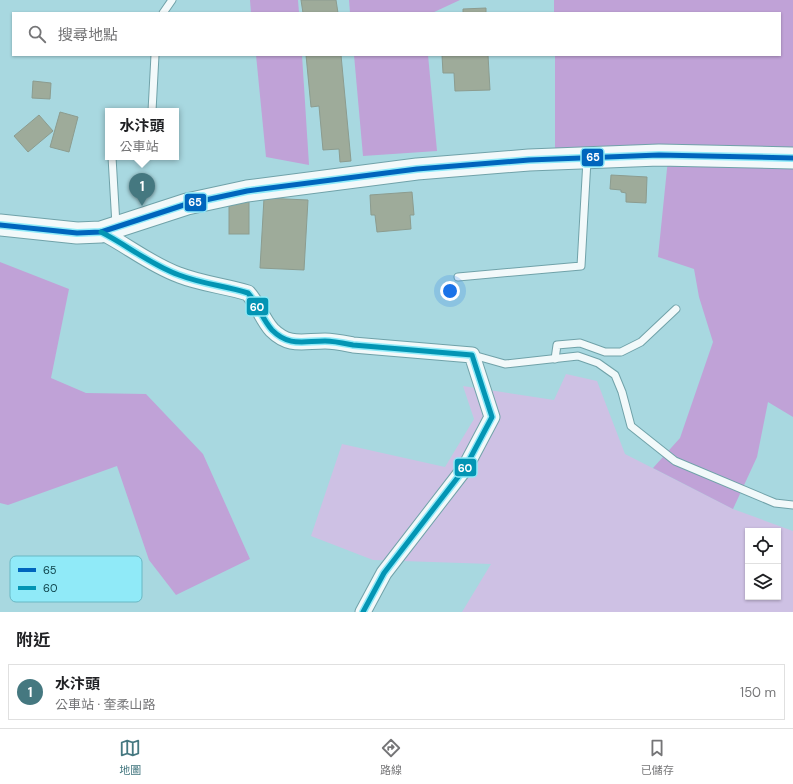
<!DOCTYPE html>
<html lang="zh-TW">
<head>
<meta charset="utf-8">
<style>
	body { margin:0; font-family:"DM Sans","Noto Sans TC",sans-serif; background:#f6f6f6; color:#202124 }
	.controls { position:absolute; right:12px; bottom:12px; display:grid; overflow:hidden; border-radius:0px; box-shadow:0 1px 3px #0004 }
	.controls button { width:36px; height:36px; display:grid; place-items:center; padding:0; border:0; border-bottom:1px solid #e0e0e0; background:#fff; color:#202124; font:20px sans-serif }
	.you { position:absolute; left:450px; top:291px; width:14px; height:14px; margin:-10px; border:3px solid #fff; border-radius:50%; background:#1a73e8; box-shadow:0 0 0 6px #1a73e833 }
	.badge { display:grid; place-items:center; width:26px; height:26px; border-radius:50%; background:#457880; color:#fff; font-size:13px; font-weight:700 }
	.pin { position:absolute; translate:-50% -33px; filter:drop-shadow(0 1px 2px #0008) }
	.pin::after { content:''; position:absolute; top:21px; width:14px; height:12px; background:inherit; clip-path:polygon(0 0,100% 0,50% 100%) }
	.popup { position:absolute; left:105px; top:108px; width:74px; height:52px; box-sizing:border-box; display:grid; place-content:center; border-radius:0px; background:#fff; filter:drop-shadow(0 1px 3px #0005); font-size:13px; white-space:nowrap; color:#757577 }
	.popup b { font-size:15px; color:#202124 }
	.popup::after { content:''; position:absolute; left:50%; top:100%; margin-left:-8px; border:8px solid transparent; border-top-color:#fff }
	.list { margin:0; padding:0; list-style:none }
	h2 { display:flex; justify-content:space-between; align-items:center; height:52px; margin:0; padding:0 16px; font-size:17px }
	h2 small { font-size:13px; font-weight:400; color:#757577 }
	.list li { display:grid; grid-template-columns:26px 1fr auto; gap:12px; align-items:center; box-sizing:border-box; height:56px; margin:0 8px 8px; padding:0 8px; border:1px solid #e0e0e0; border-radius:0px }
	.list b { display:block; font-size:15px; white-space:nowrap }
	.list p { margin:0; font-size:13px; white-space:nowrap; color:#757577 }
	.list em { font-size:13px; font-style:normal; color:#757577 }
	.icon { flex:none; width:22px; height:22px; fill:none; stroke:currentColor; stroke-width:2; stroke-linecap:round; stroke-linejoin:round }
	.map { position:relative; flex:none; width:793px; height:612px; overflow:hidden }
	.search { position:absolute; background:#fff; box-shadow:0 1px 3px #0004; left:12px; right:12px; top:12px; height:44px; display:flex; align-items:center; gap:10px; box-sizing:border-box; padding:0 14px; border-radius:0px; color:#757577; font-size:15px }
	.sheet { height:116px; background:#fff }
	nav { display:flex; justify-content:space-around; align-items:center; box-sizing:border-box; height:56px; border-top:1px solid #e0e0e0; background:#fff; font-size:11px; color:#757577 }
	nav a { display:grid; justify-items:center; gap:2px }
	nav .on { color:#457880 }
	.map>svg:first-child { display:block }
	.green { fill:#cec1e4; fill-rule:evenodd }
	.forest { fill:#c0a2d7 }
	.building { fill:#9eab9a; stroke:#8c9c8f }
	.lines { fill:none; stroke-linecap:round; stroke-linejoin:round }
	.lane-casing { stroke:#70a2a9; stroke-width:9 }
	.street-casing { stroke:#70a2a9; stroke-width:17 }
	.secondary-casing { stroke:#70a2a9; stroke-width:23 }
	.lane { stroke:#f2f9fa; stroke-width:7 }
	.street { stroke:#f2f9fa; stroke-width:15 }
	.secondary { stroke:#f2f9fa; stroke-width:21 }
	.bus-1-casing { stroke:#90eaf8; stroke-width:8 }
	.bus-2-casing { stroke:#90eaf8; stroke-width:8 }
	.bus-1 { stroke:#0065bd; stroke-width:5 }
	.bus-2 { stroke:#0395b4; stroke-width:5 }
	.key { fill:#90eaf8; stroke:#69b8c4; stroke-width:1 }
	.key-label { font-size:11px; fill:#0f444c }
	.line-badge { stroke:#90eaf8; stroke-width:1.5 }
	.badge-label { font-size:11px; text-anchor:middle; font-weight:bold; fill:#fff }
</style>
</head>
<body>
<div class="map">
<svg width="793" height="612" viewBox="0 0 793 612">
	<rect width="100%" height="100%" fill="#a8d8e0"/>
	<path class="green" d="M566 374 597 381 625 454 733 509 793 531V612H462L491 564 373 560 311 536 342 444 445 467 474 419 463 386 554 400ZM748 531H778V597H748Z"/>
	<g class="forest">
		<path d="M250 0H298L299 13H251Z"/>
		<path d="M349 0H460L432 13H350Z"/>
		<path d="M554 0H793V417L768 402 757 457 733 509 653 468 680 438 713 342 699 297 694 269 658 257 668 159 555 154V55H780V13H554Z"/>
		<path d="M256 55H302L309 165 266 157Z"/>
		<path d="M354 55H428L437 151 363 156Z"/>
		<path d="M0 262 69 289 51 378 86 393 146 394 203 454 250 559 176 595 149 560 117 466 8 505 0 503Z"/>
	</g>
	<g class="building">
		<path d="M301 0H336L338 13H303Z"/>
		<path d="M486 8V13H463V9Z"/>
		<path d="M306 55H341L351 161 340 162 339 149 323 150 319 106 311 107Z"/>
		<path d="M442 55H488L490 90 455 91 454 73H443Z"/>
		<path d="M33 81 51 83 50 99 32 98Z"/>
		<path d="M60 112 78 117 69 152 50 147Z"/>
		<path d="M39 115 53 131 28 152 14 136Z"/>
		<path d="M611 175 647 177 646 203 626 202V193L621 192V190L610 189Z"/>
		<path d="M412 192 414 215H410L411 229 377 232 375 215H371L370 195Z"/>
		<path d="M264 198 308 200 304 270 260 268Z"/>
		<rect x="229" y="201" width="20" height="33"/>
	</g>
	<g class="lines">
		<defs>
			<g id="lane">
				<path d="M163 13 172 0"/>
				<path d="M152 111 155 55"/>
				<path d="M112 157 116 225"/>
				<path d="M458 277 581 266 587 160"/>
				<path d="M473 355 505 364 578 356 598 363 615 375 622 392 631 426 675 461 775 503 793 505"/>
				<path d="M555 359 557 345 580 343 605 352H621L641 342 676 309"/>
			</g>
			<path id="street" d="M101 232C127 245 151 265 179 275 202 284 226 286 248 293 258 304 262 319 272 330 289 347 303 341 325 341 334 341 343 343 353 345L472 355 492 417 465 468 384 573 363 612"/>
			<path id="secondary" d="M0 225 77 233 101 232 187 204 247 191 417 169 529 160 659 155 793 158"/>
		</defs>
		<use href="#lane" class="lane-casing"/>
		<use href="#street" class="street-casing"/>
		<use href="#secondary" class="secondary-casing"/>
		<use href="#lane" class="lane"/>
		<use href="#street" class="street"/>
		<use href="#secondary" class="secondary"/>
		<defs>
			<path id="bus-1" d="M0 225 77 233 101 232 187 204 247 191 417 169 529 160 659 155 793 158"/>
			<path id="bus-2" d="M101 232C127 245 151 265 179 275 202 284 226 286 248 293 258 304 262 319 272 330 289 347 303 341 325 341 334 341 343 343 353 345L472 355 492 417 465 468 384 573 363 612"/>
		</defs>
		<use href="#bus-1" class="bus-1-casing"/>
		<use href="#bus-2" class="bus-2-casing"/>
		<use href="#bus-1" class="bus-1"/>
		<use href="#bus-2" class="bus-2"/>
	</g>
	<rect x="10" y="556" width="132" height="46" rx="6" class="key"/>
	<rect x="18" y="568" width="18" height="4" fill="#0065bd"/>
	<rect x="18" y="586" width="18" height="4" fill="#0395b4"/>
	<g class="key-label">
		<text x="43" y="574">65</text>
		<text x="43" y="592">60</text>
	</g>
	<g class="line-badge">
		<rect x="581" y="148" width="23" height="19" rx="4" fill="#0065bd"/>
		<rect x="184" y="193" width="23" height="19" rx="4" fill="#0065bd"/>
		<rect x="246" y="297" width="23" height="19" rx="4" fill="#0395b4"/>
		<rect x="454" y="458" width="23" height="19" rx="4" fill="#0395b4"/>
	</g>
	<g class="badge-label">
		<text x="593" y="161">65</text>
		<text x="195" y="206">65</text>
		<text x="257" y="311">60</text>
		<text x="465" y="472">60</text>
	</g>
</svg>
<div class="controls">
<button><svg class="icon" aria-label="locate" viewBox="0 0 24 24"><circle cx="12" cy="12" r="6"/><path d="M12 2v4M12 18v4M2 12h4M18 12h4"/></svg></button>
<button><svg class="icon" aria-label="layers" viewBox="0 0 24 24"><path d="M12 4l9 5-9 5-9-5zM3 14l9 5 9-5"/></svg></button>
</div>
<div class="you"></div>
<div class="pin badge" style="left:142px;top:206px">1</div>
<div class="popup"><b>水汴頭</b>公車站</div>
<div class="search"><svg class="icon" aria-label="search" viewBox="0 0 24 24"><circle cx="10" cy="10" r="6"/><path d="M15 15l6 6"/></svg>搜尋地點</div>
</div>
<section class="sheet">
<h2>附近<small></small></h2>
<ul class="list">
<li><span class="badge">1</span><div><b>水汴頭</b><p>公車站 · 奎柔山路</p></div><em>150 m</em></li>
</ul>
</section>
<nav>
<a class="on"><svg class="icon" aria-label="map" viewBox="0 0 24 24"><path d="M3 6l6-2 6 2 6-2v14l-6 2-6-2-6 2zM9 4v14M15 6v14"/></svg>地圖</a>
<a><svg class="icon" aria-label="directions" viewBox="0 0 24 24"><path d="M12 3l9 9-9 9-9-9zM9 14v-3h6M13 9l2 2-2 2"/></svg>路線</a>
<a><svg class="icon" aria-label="saved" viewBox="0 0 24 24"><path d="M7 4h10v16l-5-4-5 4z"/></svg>已儲存</a>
</nav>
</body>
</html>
